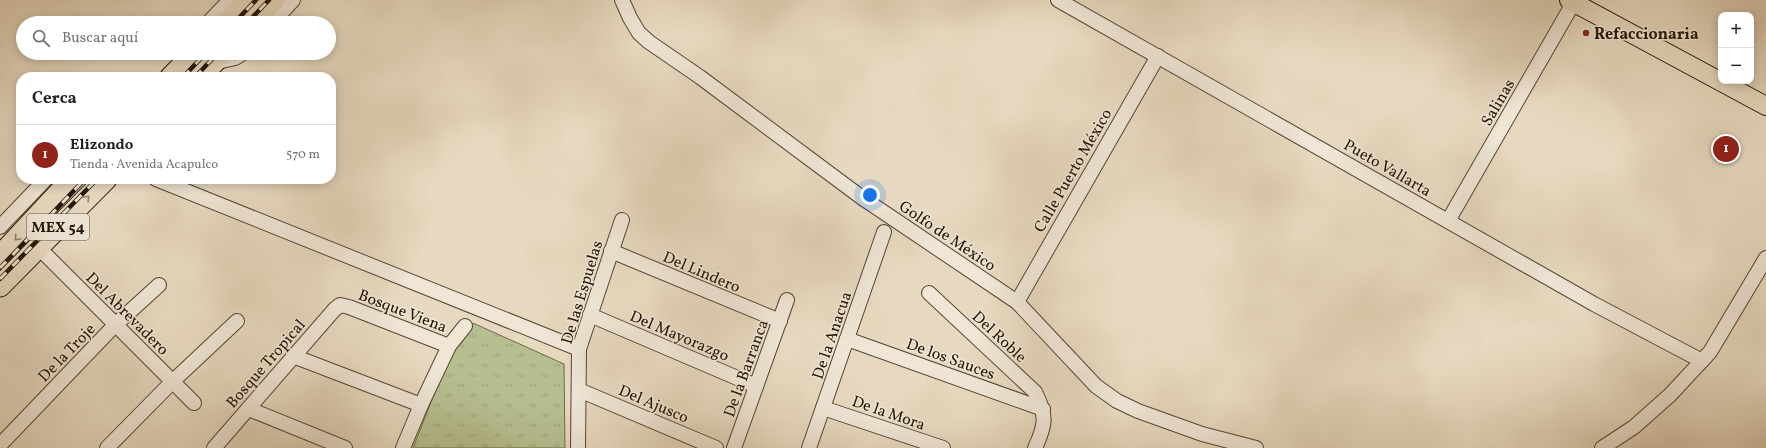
<!DOCTYPE html>
<html lang="es">
<head>
<meta charset="utf-8">
<style>
	body { margin:0; font-family:Vollkorn,serif; background:#f2f2f2; color:#202124 }
	.controls { position:absolute; right:12px; top:12px; display:grid; overflow:hidden; border-radius:8px; box-shadow:0 2px 10px #0003 }
	.controls button { width:36px; height:36px; display:grid; place-items:center; padding:0; border:0; border-bottom:1px solid #e0e0e0; background:#fff; color:#202124; font:20px sans-serif }
	.you { position:absolute; left:870px; top:195px; width:14px; height:14px; margin:-10px; border:3px solid #fff; border-radius:50%; background:#1a73e8; box-shadow:0 0 0 6px #1a73e833 }
	.badge { display:grid; place-items:center; width:26px; height:26px; border-radius:50%; background:#8f2418; color:#fff; font-size:13px; font-weight:700 }
	.pin { position:absolute; translate:-50% -50%; border:2px solid #fff; box-shadow:0 1px 4px #0006 }
	.list { margin:0; padding:0; list-style:none }
	h2 { display:flex; justify-content:space-between; align-items:center; height:52px; margin:0; padding:0 16px; font-size:17px }
	h2 small { font-size:13px; font-weight:400; color:#757577 }
	.list li { display:grid; grid-template-columns:26px 1fr auto; gap:12px; align-items:center; box-sizing:border-box; height:60px; padding:0 16px; border-top:1px solid #e0e0e0 }
	.list b { display:block; font-size:15px; white-space:nowrap }
	.list p { margin:0; font-size:13px; white-space:nowrap; color:#757577 }
	.list em { font-size:13px; font-style:normal; color:#757577 }
	.icon { flex:none; width:22px; height:22px; fill:none; stroke:currentColor; stroke-width:2; stroke-linecap:round; stroke-linejoin:round }
	.map { position:relative; flex:none; width:1766px; height:448px; overflow:hidden }
	.search { position:absolute; background:#fff; box-shadow:0 2px 10px #0003; left:16px; top:16px; width:320px; height:44px; display:flex; align-items:center; gap:10px; box-sizing:border-box; padding:0 14px; border-radius:22px; color:#757577; font-size:15px }
	.panel { position:absolute; background:#fff; box-shadow:0 2px 10px #0003; left:16px; top:72px; width:320px; height:112px; border-radius:16px }
	.map>svg:first-child { display:block }
	.park { fill:url(#park-tufts); stroke:#6e6a4a }
	.lines { fill:none; stroke-linecap:round; stroke-linejoin:round }
	.minor-casing { stroke:#554733; stroke-width:16 }
	.major-casing { stroke:#241604; stroke-width:20 }
	.highway-casing { stroke:#241604; stroke-width:23 }
	.minor { stroke:#efe6d6; stroke-width:14 }
	.major { stroke:#e7d9c0; stroke-width:18 }
	.highway { stroke:#e7d9c0; stroke-width:21 }
	.rail-casing { stroke:#241604; stroke-width:4.5 }
	.rail { stroke:#efe6d6; stroke-width:3; stroke-dasharray:9; stroke-linecap:butt }
	.oneway { stroke:#8f816b }
	.poi-dot { fill:#8f2418; stroke:#efe6d6; stroke-width:1.5 }
	.labels { text-anchor:middle; stroke-width:3; stroke-linejoin:round; paint-order:stroke }
	.shield { fill:#efe6d6; stroke:#615443; stroke-width:1 }
	.shield-label { font-size:15px; font-weight:bold; fill:#241604 }
	.poi-label { font-size:16px; font-weight:bold; fill:#241604; stroke:#efe6d6; text-anchor:start }
	.street-label { font-size:16px; fill:#241604; stroke:#efe6d6 }
</style>
</head>
<body>
<div class="map">
<svg width="1766" height="448" viewBox="0 0 1766 448">
	<defs>
		<pattern id="park-tufts" width="24" height="20" patternUnits="userSpaceOnUse"><rect width="24" height="20" fill="#b7bf91"/><path d="M3 7l-1-3M5 7V3M7 7l1-3M15 17l-1-3M17 17v-4M19 17l1-3" fill="none" stroke="#9da37b"/></pattern>
	</defs>
	<rect width="100%" height="100%" fill="#e7d9c0"/>
	<filter id="stains"><feTurbulence type="fractalNoise" baseFrequency=".005" numOctaves="4"/><feColorMatrix values="0 0 0 0 .2 0 0 0 0 .09 0 0 0 0 .02 0 0 0 .5 -.17"/></filter>
	<radialGradient id="worn" r=".72"><stop offset=".6" stop-color="#630" stop-opacity="0"/><stop offset="1" stop-color="#630" stop-opacity=".3"/></radialGradient>
	<polygon class="park" points="473,323 564,364 565,448 413,448 453,346"/>
	<g class="lines">
		<g class="minor-casing">
			<g id="minor">
				<polyline points="622,0 630,18 639,33 649,42 700,77 861,197 1017,302 1096,386 1117,401 1138,411 1202,434 1256,448"/>
				<polyline points="1058,0 1594,304 1702,361"/>
				<polyline points="208,23 230,0"/>
				<polyline points="272,23 293,0"/>
				<polyline points="213,63 235,58 243,53"/>
				<polyline points="156,179 579,349"/>
				<polyline points="1448,221 1575,0"/>
				<polyline points="0,227 46,179"/>
				<polyline points="38,247 194,403"/>
				<polyline points="611,251 780,321"/>
				<path d="M929 293 1035 392C1047 416 1046 424 1035 448"/>
				<polyline points="1017,302 1158,56"/>
				<polyline points="590,315 756,386"/>
				<polyline points="847,339 1043,409"/>
				<polyline points="293,356 421,405"/>
				<polyline points="579,390 716,448"/>
				<polyline points="823,408 943,448"/>
				<polyline points="249,409 345,448"/>
				<polyline points="0,445 115,325 159,285"/>
				<polyline points="107,448 172,382 237,321"/>
				<polyline points="214,448 334,310 340,305 349,307 449,346"/>
				<polyline points="403,448 421,405 449,346 465,326"/>
				<polyline points="578,448 579,349 622,220"/>
				<polyline points="734,448 787,300"/>
				<polyline points="809,448 884,232"/>
				<polyline points="1602,448 1634,427 1670,395 1710,352 1766,258"/>
			</g>
		</g>
		<g class="major-casing">
			<polyline id="major" points="1569,0 1766,106"/>
		</g>
		<g class="highway-casing">
			<g id="highway">
				<polyline points="226,23 249,0"/>
				<polyline points="252,23 274,0"/>
				<polyline points="171,77 195,53"/>
				<polyline points="200,77 223,53"/>
				<polyline points="0,256 72,179"/>
				<polyline points="0,286 106,179"/>
			</g>
		</g>
		<use href="#minor" class="minor"/>
		<use href="#major" class="major"/>
		<use href="#highway" class="highway"/>
		<g class="rail-casing">
			<g id="rail">
				<polyline points="234,23 256,0"/>
				<polyline points="247,23 269,0"/>
				<polyline points="183,77 206,53"/>
				<polyline points="195,77 218,53"/>
				<polyline points="0,268 85,179"/>
				<polyline points="0,279 97,179"/>
			</g>
		</g>
		<use href="#rail" class="rail"/>
	</g>
	<defs><path id="oneway-chevron" d="M-2-3.5L2.5 0L-2 3.5" fill="none" stroke-width="1.6" stroke-linecap="round" stroke-linejoin="round"/></defs>
	<g class="oneway">
		<use href="#oneway-chevron" transform="translate(87 198) rotate(-45)"/>
		<use href="#oneway-chevron" transform="translate(17 238) rotate(133)"/>
	</g>
	<circle class="poi-dot" cx="1586" cy="33" r="4"/>
	<g class="labels">
		<rect class="shield" x="27" y="214" width="62" height="26" rx="3"/>
		<g class="shield-label">
			<text x="58" y="232">MEX 54</text>
		</g>
		<g class="poi-label">
			<text x="1594" y="39">Refaccionaria</text>
		</g>
		<g class="street-label">
			<text transform="translate(1497 102) rotate(-60)" y="6">Salinas</text>
			<text transform="translate(1388 167) rotate(30)" y="6">Pueto Vallarta</text>
			<text transform="translate(1072 170) rotate(-60)" y="6">Calle Puerto México</text>
			<text transform="translate(948 235) rotate(34)" y="6">Golfo de México</text>
			<text transform="translate(702 271) rotate(23)" y="6">Del Lindero</text>
			<text transform="translate(581 292) rotate(-73)" y="6">De las Espuelas</text>
			<text transform="translate(403 310) rotate(21)" y="6">Bosque Viena</text>
			<text transform="translate(128 313) rotate(45)" y="6">Del Abrevadero</text>
			<text transform="translate(680 335) rotate(23)" y="6">Del Mayorazgo</text>
			<text transform="translate(831 335) rotate(-71)" y="6">De la Anacua</text>
			<text transform="translate(1000 336) rotate(43)" y="6">Del Roble</text>
			<text transform="translate(66 352) rotate(-46)" y="6">De la Troje</text>
			<text transform="translate(951 358) rotate(20)" y="6">De los Sauces</text>
			<text transform="translate(265 363) rotate(-49)" y="6">Bosque Tropical</text>
			<text transform="translate(745 368) rotate(-70)" y="6">De la Barranca</text>
			<text transform="translate(654 403) rotate(23)" y="6">Del Ajusco</text>
			<text transform="translate(889 412) rotate(19)" y="6">De la Mora</text>
		</g>
	</g>
	<rect width="100%" height="100%" filter="url(#stains)"/>
	<rect width="100%" height="100%" fill="url(#worn)"/>
</svg>
<div class="controls">
<button>+</button>
<button>−</button>
</div>
<div class="you"></div>
<div class="pin badge" style="left:1726px;top:149px">1</div>
<div class="search"><svg class="icon" aria-label="search" viewBox="0 0 24 24"><circle cx="10" cy="10" r="6"/><path d="M15 15l6 6"/></svg>Buscar aquí</div>
<section class="panel">
<h2>Cerca<small></small></h2>
<ul class="list">
<li><span class="badge">1</span><div><b>Elizondo</b><p>Tienda · Avenida Acapulco</p></div><em>570 m</em></li>
</ul>
</section>
</div>
</body>
</html>
